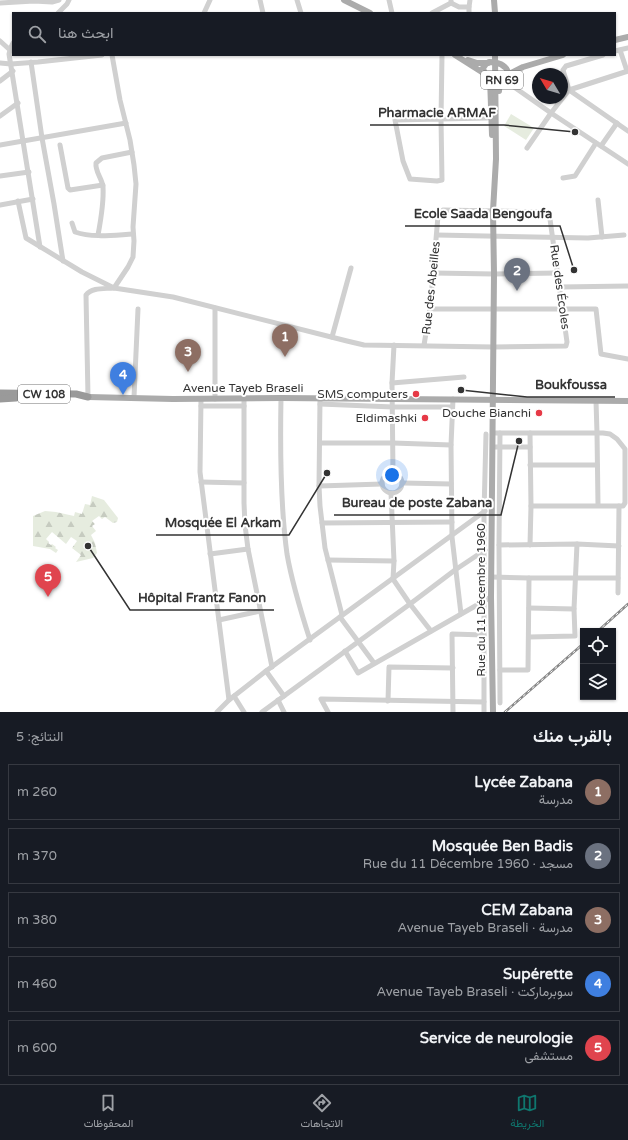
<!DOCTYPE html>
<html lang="ar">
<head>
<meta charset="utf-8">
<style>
	body { margin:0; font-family:"Varela Round",Vazirmatn,sans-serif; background:#20242c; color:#f1f3f6; direction:rtl }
	.controls { position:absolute; right:12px; bottom:12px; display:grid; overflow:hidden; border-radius:0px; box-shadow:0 1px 3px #0004 }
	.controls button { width:36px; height:36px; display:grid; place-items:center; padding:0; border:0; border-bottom:1px solid #363941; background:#171b24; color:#f1f3f6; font:20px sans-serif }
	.compass { position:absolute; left:532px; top:68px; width:36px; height:36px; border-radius:50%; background:#171b24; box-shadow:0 1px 3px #0004; rotate:308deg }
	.you { position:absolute; left:392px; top:475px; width:14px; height:14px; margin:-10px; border:3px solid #fff; border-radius:50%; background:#1a73e8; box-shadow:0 0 0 6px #1a73e833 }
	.badge { display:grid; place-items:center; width:26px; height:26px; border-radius:50%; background:#0f766e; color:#fff; font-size:13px; font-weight:700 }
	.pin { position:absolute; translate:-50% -33px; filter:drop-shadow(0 1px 2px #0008) }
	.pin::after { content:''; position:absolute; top:21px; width:14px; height:12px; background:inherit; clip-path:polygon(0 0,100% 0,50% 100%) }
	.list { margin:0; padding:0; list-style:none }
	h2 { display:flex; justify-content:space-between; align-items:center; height:52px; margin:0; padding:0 16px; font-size:17px }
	h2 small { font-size:13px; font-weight:400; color:#9ea1a6 }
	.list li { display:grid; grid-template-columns:26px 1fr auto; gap:12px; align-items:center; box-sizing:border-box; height:56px; margin:0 8px 8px; padding:0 8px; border:1px solid #363941; border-radius:0px }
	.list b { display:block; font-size:15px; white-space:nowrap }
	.list p { margin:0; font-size:13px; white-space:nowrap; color:#9ea1a6 }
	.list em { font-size:13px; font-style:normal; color:#9ea1a6 }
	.icon { flex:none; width:22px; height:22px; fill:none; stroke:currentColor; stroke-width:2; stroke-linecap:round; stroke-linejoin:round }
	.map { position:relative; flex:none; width:628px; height:712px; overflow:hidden; direction:ltr }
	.search { position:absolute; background:#171b24; box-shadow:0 1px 3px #0004; left:12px; right:12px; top:12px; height:44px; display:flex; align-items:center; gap:10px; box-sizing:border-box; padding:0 14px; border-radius:0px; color:#9ea1a6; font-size:15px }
	.sheet { height:372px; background:#171b24 }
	nav { display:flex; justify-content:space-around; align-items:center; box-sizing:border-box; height:56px; border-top:1px solid #363941; background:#171b24; font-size:11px; color:#9ea1a6 }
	nav a { display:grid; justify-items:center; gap:2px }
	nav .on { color:#0f766e }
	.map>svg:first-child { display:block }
	.grass { fill:#e6ecdf }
	.forest { fill:url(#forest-firs) }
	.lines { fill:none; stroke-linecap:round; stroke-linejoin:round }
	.minor { stroke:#d0d0d0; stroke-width:5 }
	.major { stroke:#ababab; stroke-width:6 }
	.highway { stroke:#9a9a9a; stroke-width:7 }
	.rail-casing { stroke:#888; stroke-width:2.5 }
	.rail { stroke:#fff; stroke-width:1; stroke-dasharray:3; stroke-linecap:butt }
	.poi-dot { fill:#e63946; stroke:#fff; stroke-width:1.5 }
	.labels { text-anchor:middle; stroke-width:4; stroke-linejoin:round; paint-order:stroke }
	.shield { fill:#fff; stroke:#707070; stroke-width:1 }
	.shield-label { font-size:11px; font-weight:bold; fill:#333 }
	.street-label { font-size:12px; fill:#333; stroke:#fff }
	.poi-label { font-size:12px; fill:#333; stroke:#fff; text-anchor:end }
	.leader { fill:none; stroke:#333; stroke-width:1.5 }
	.callout-dot { fill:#333; stroke:#fff; stroke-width:1.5 }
	.callout-label { font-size:13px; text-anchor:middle; font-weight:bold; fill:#333; stroke:#fff; stroke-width:4; stroke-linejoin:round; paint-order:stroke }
</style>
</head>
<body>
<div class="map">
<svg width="628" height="712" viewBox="0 0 628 712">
	<defs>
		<pattern id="forest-firs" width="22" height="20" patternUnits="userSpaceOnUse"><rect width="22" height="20" fill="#e6ecdf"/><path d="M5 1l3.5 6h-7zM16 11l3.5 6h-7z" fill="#c6cbc0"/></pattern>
	</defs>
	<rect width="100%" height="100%" fill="#fff"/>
	<polygon class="grass" points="511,114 534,128 526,140 504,126"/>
	<polygon class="forest" points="92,496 104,500 118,518 117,522 113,523 105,517 102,519 99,516 92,521 95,524 92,526 96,531 91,535 95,543 97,553 93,558 76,562 81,555 72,548 77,541 71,537 66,544 52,532 46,539 49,542 48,543 51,545 52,544 56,547 55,548 58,550 56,553 50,549 33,546 33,516 45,511 56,512 74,516 75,512 82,514 85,504 90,505"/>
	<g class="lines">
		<g class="minor">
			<polyline points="260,0 263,13"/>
			<polyline points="297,0 301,13"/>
			<polyline points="389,0 392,13"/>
			<polyline points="0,3 34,1 52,2 59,0"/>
			<polyline points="451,3 459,7 469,7 470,0"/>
			<polyline points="58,13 67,4 69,0"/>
			<polyline points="204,13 210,0"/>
			<polyline points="432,13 451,3 451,1"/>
			<polyline points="469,13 469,7"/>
			<polyline points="0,41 10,50"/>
			<polyline points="13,43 11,47 9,54 40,247"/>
			<polyline points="620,50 627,71"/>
			<polyline points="615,51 628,48"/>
			<polyline points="442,55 441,119 442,180 437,181 410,179 403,161 395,120 487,118"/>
			<polyline points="603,55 566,66 563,70 569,90 628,131"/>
			<polyline points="31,62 42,138 54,204 63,261"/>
			<polyline points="0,63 11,64 38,62 102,55"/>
			<polyline points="502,80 514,87 551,113 628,164"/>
			<polyline points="0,81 13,71"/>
			<polyline points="0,116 18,103"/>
			<polyline points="0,145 126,123"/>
			<polyline points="60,145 68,188 70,190 103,185"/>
			<polyline points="601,146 617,123"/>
			<polyline points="527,148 551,113 569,90 628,71"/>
			<polyline points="0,176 29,172"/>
			<polyline points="563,178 575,176 596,143"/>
			<polyline points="598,200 602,237"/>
			<polyline points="18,201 26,238 82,272 114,288 173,297 347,341 364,345 494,347 566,346 567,342 549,212 443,210 438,216 430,309 424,345"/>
			<polyline points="0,205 33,199"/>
			<path d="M72 223 75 232C93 238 114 235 133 234"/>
			<path d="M98 235C101 219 104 203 103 187 102 178 95 172 96 163L102 158 132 152"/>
			<polyline points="437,235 588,238 624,235"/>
			<polyline points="433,273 494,274 558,273"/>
			<polyline points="560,287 628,286"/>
			<polyline points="215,308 215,399"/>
			<polyline points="430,309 596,309 601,354 628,359"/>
			<polyline points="332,337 351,268"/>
			<polyline points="392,383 464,377"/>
			<path d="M88 397 86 295C92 287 105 289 114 288L128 267 133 257 134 241 133 227 136 184 134 165 130 140 120 100 112 55"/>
			<polyline points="134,397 138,309"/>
			<polyline points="244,398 244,503 245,525 248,549 272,667"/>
			<path d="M281 398C280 450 280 503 287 554 292 583 301 612 310 640"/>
			<polyline points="201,399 200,472 229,700"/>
			<polyline points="320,399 319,486 320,506 325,548 342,615"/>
			<polyline points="453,399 451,445 452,537 461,614"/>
			<polyline points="596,401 597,433 598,505"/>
			<polyline points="320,404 393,407 452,407"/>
			<polyline points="201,406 244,406"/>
			<polyline points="493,433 603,433 610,434 617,439 625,449 625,503 623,506 531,506"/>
			<polyline points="500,433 499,545 500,703"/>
			<polyline points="320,443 393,443 451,445"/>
			<polyline points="493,447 530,447"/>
			<polyline points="530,465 597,465"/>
			<circle cx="392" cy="483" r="10"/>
			<polyline points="393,473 392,383 394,345"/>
			<polyline points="201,482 244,483"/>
			<polyline points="403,483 451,484"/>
			<polyline points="319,486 382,484"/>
			<polyline points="391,493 394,561 393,579 410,604 431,631"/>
			<polyline points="322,523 452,522"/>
			<polyline points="499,545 577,544 619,546"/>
			<polyline points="530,545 531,506 530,433"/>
			<polyline points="210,554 248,549"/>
			<polyline points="328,560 394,561"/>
			<polyline points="492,577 529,578 618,578"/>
			<polyline points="618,593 619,506"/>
			<polyline points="529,608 574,609"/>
			<polyline points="340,617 374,663"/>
			<polyline points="219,620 260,611"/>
			<polyline points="529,637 575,636 574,609 577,544"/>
			<polyline points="345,651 358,673 491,597"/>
			<polyline points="500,670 528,670 529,578"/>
			<polyline points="266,671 284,696"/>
			<polyline points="234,696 244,712"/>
			<polyline points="278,700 284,712"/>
			<polyline points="388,701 389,667 453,668"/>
			<polyline points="217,712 229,700 266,671 485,511"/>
			<polyline points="262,712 410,604 455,570 485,550"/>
			<polyline points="328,712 321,699 484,702 484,513 486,434"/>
			<polyline points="453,712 452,634 484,635"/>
			<polyline points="484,712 484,702"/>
		</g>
		<g class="major">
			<polyline points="344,0 370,13"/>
			<polyline points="494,0 495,13"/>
			<polyline points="615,40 628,37"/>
			<polyline points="455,55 485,74"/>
			<polyline points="468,60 477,63 488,63"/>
			<path d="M489 62C497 62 505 64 508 72L506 77C498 84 485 79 483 68L486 64Z"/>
			<polyline points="507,75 523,67 563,55"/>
			<polyline points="490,78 492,135"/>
			<polyline points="499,91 500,80"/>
			<polyline points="88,397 173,399 281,398 628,401"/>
			<polyline points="493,712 491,597 494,274 493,211 496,159 495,55"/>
		</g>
		<g class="highway">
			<polyline points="0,393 76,394 88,397"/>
			<polyline points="0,399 16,398"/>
		</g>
		<g class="rail-casing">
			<g id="rail">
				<polyline points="598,631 628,604"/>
				<polyline points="505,712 583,644"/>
			</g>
		</g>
		<use href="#rail" class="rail"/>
	</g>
	<g class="poi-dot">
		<circle cx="416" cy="394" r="4"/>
		<circle cx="539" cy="413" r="4"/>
		<circle cx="425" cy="418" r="4"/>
	</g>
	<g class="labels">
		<g class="shield">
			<rect x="481" y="71" width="42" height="18" rx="3"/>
			<rect x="18" y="385" width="52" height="18" rx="3"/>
		</g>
		<g class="shield-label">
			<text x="502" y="84">RN 69</text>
			<text x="44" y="398">CW 108</text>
		</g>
		<g class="street-label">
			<text transform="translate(560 287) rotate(82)" y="4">Rue des Écoles</text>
			<text transform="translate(431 288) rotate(-84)" y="4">Rue des Abeilles</text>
			<text x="243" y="392">Avenue Tayeb Braseli</text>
			<text transform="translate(481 600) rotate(-90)" y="4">Rue du 11 Décembre 1960</text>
		</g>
		<g class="poi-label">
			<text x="408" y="398">SMS computers</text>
			<text x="531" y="417">Douche Bianchi</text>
			<text x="417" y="422">Eldimashki</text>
		</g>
	</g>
	<path class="leader" d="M575 132L504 125H370M574 270L560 226H405M461 390L527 397H615M519 441L501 515H334M327 473L289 535H156M88 546L130 610H274"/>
	<g class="callout-dot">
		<circle cx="575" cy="132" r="4"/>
		<circle cx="574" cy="270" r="4"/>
		<circle cx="461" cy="390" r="4"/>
		<circle cx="519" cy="441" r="4"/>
		<circle cx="327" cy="473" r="4"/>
		<circle cx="88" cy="546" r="4"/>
	</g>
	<g class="callout-label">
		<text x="437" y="117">Pharmacie ARMAF</text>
		<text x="483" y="218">Ecole Saada Bengoufa</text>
		<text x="571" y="389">Boukfoussa</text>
		<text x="417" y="507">Bureau de poste Zabana</text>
		<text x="223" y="527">Mosquée El Arkam</text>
		<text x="202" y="602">Hôpital Frantz Fanon</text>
	</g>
</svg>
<div class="controls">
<button><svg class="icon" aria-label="locate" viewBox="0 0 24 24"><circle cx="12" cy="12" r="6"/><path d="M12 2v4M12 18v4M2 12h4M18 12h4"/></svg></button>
<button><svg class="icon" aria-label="layers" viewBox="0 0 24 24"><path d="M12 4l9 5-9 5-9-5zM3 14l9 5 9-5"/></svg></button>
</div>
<svg class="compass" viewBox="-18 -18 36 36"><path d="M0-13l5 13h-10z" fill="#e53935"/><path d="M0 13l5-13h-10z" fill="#9ea1a6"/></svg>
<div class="you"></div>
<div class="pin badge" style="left:285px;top:357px;background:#8d6e63">1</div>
<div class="pin badge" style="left:517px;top:291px;background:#6b7280">2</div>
<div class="pin badge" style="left:188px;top:372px;background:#8d6e63">3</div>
<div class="pin badge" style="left:123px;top:395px;background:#3f7fe0">4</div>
<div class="pin badge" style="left:48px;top:597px;background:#e0444e">5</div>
<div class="search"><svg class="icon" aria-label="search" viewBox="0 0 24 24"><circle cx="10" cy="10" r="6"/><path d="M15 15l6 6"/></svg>ابحث هنا</div>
</div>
<section class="sheet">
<h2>بالقرب منك<small>النتائج: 5</small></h2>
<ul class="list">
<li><span class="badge" style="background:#8d6e63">1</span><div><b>Lycée Zabana</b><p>مدرسة</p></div><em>260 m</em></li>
<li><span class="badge" style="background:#6b7280">2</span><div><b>Mosquée Ben Badis</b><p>مسجد · Rue du 11 Décembre 1960</p></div><em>370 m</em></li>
<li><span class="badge" style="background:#8d6e63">3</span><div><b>CEM Zabana</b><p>مدرسة · Avenue Tayeb Braseli</p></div><em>380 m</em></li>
<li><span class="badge" style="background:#3f7fe0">4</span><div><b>Supérette</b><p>سوبرماركت · Avenue Tayeb Braseli</p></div><em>460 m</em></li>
<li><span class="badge" style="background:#e0444e">5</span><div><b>Service de neurologie</b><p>مستشفى</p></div><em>600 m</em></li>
</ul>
</section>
<nav>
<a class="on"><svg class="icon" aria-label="map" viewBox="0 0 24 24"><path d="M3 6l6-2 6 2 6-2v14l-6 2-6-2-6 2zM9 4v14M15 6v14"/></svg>الخريطة</a>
<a><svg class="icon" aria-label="directions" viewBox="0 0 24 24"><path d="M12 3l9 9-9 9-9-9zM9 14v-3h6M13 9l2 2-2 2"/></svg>الاتجاهات</a>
<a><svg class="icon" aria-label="saved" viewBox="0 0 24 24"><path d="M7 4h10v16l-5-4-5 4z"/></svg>المحفوظات</a>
</nav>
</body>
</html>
